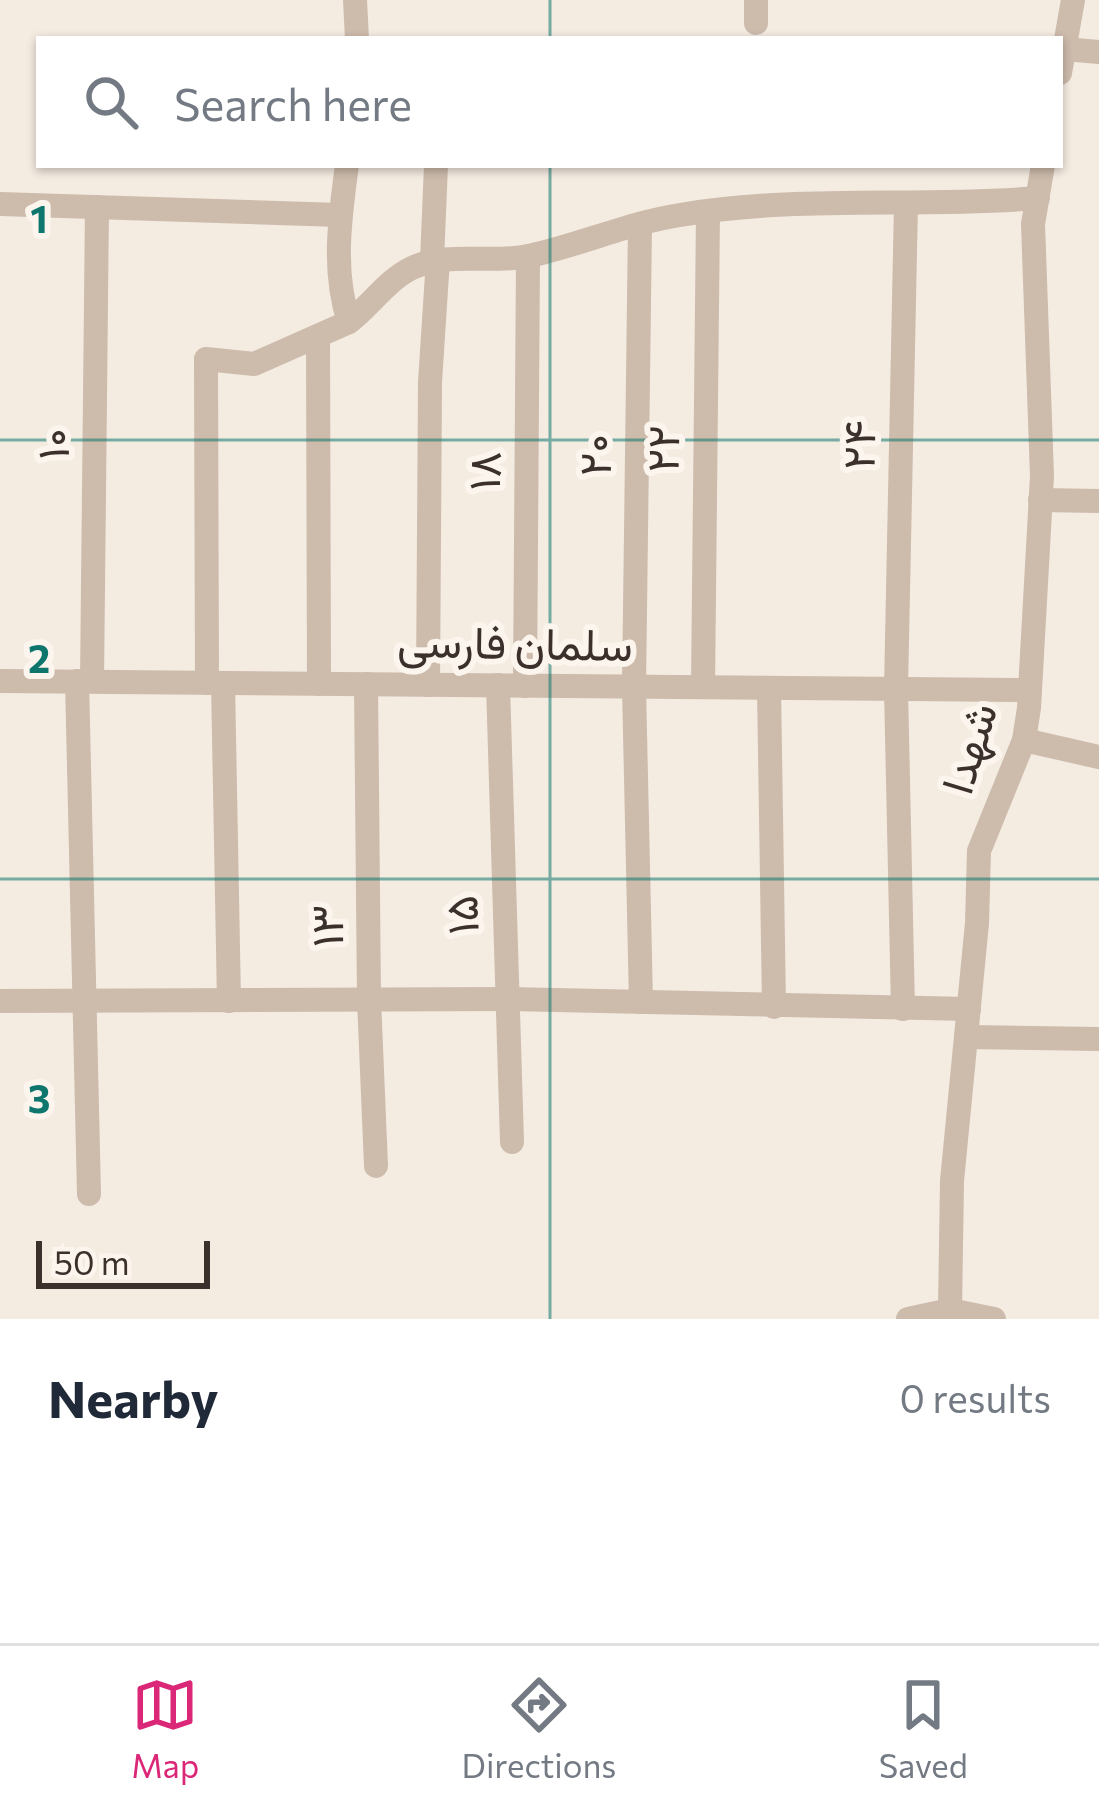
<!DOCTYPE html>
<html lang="en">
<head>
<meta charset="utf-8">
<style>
	body { margin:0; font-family:Commissioner,Vazirmatn,sans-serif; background:#f2f2f3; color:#1f2937 }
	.scale { position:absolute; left:36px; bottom:30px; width:174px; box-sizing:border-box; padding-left:12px; border:6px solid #3b302b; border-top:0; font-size:33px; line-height:42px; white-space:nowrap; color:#3b302b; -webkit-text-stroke:9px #fbf5ee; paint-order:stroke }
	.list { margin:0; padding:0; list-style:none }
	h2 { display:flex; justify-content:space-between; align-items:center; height:156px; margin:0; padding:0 48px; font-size:51px }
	h2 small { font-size:39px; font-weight:400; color:#747a83 }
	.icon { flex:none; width:66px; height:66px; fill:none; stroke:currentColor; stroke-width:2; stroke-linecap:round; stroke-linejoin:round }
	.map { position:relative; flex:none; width:1099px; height:1319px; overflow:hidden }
	.search { position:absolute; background:#fff; box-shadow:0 3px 9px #0004; left:36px; right:36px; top:36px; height:132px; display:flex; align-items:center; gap:30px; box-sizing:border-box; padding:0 42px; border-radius:0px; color:#747a83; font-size:45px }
	.sheet { height:324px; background:#fff }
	nav { display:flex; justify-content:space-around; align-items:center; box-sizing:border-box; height:168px; border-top:3px solid #e0e1e3; background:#fff; font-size:33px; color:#747a83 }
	nav a { display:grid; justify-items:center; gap:6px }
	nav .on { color:#db2777 }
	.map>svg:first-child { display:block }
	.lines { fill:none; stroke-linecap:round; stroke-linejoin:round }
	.minor { stroke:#cdbbac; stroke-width:24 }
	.grid { fill:none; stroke:#0f766e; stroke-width:3; stroke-opacity:0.55 }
	.labels { text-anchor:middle; stroke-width:12; stroke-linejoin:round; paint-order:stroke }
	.street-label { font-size:45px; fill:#3b302b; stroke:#fbf5ee }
	.grid-label { font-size:39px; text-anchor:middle; font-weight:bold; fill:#0f766e; stroke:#fbf5ee; stroke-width:12; stroke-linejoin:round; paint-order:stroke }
</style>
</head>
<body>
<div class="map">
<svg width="1099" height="1319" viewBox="0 0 1099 1319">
	<rect width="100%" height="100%" fill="#f4ebe1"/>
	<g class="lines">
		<g class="minor">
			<polyline points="355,0 357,39"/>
			<polyline points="756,23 756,0"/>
			<polyline points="1064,49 1099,52"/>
			<polyline points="1060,73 1073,0"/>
			<polyline points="0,204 340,215"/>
			<polyline points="640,224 634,687 641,1002"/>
			<polyline points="432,261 436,165"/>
			<path d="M349 322C371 305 387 280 412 268 448 251 491 264 529 256 580 245 628 223 680 215 798 195 919 208 1038 198"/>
			<polyline points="318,336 319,684"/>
			<polyline points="1040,500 1099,501"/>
			<polyline points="0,681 1030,690"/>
			<polyline points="77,681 89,1194"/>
			<polyline points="92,681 97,207"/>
			<path d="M207 683 206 359 254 364 349 322C332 271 340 217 347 165"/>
			<polyline points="223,683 229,1001"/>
			<polyline points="366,684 369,999 376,1166"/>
			<polyline points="428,685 430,382 438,259"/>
			<polyline points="498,685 512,1142"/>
			<polyline points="525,686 528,256"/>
			<polyline points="703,687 708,212"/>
			<polyline points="769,688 774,1007"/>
			<polyline points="1024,740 1099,757"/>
			<polyline points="0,1001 507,999 969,1009"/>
			<polyline points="903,1009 896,689 906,203"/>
			<polyline points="966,1037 1099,1039"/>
			<polyline points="908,1319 950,1310"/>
			<polyline points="994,1319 950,1310 952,1181 977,923 979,851 1024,740 1029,708 1042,476 1033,224 1043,165"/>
		</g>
	</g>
	<path class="grid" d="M550 0V39M550 165V1319M0 440H1099M0 879H1099"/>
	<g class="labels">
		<g class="street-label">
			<text transform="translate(53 444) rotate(-89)" y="16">۱۰</text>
			<text transform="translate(859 445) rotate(-89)" y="16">۲۴</text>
			<text transform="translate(663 449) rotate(-89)" y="16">۲۲</text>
			<text transform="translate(595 455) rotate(-89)" y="16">۲۰</text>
			<text transform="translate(484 471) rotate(-90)" y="16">۱۸</text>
			<text transform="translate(515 643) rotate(1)" y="16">سلمان فارسی</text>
			<text transform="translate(969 748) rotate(-73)" y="16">شهدا</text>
			<text transform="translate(462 915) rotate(-92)" y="16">۱۵</text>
			<text transform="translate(327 926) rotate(-91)" y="16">۱۳</text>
		</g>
	</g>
	<g class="grid-label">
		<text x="39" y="233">1</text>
		<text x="39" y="673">2</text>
		<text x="39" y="1113">3</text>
	</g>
</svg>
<div class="scale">50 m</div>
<div class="search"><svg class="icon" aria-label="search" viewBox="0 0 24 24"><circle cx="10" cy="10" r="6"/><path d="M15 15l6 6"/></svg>Search here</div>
</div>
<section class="sheet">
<h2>Nearby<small>0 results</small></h2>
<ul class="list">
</ul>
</section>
<nav>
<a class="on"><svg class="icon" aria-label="map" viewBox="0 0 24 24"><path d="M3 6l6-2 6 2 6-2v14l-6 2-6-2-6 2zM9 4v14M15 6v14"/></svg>Map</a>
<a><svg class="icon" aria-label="directions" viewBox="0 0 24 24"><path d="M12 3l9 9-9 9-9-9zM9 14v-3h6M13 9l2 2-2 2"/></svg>Directions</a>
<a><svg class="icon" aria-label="saved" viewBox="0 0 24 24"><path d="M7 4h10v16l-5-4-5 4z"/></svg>Saved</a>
</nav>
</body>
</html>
